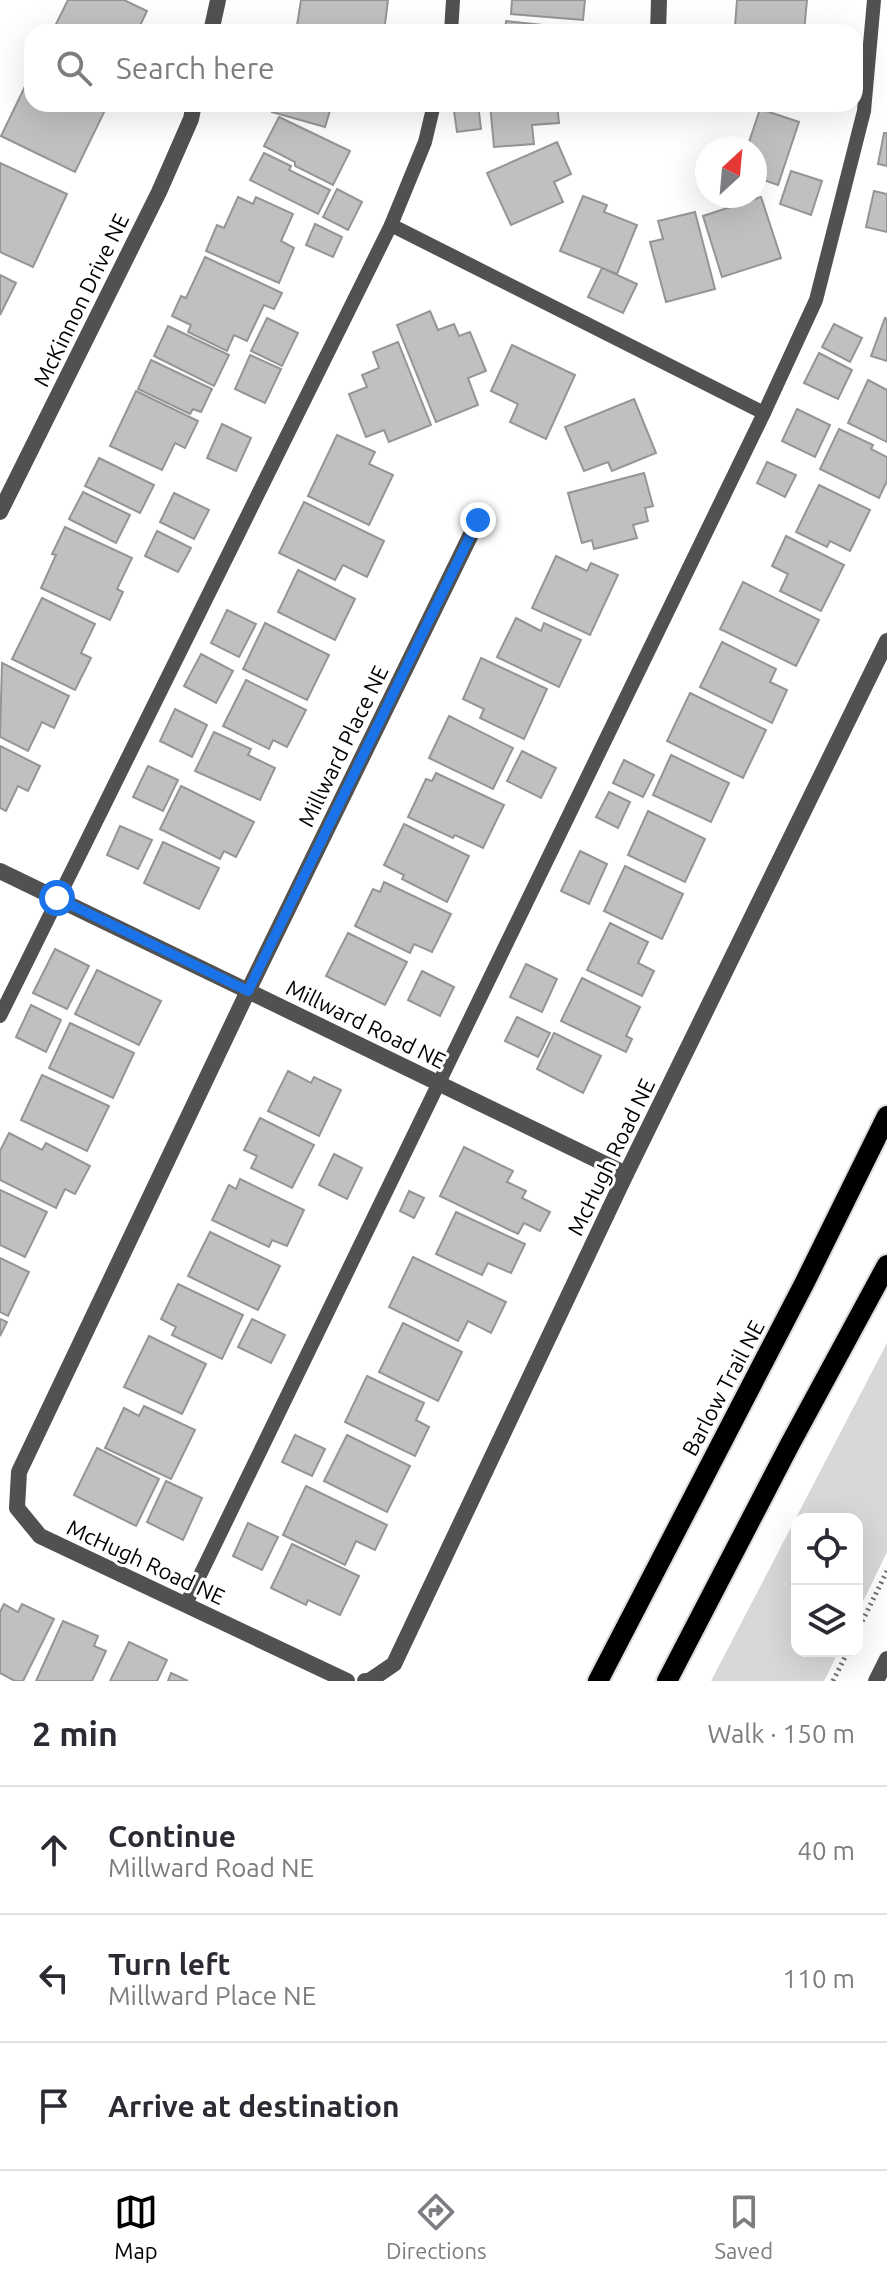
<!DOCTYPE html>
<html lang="en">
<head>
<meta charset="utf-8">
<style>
	body { margin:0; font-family:Ubuntu,sans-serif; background:#f7f7f7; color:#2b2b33 }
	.controls { position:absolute; right:24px; bottom:24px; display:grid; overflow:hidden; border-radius:16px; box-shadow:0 8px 32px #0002 }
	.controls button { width:72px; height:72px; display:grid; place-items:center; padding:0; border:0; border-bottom:2px solid #e1e1e2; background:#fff; color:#2b2b33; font:40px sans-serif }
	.compass { position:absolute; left:695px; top:136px; width:72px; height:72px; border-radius:50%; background:#fff; box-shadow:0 8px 32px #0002; rotate:26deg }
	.stop { position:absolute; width:24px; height:24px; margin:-18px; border:6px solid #1a73e8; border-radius:50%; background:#fff }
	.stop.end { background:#1a73e8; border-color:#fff; box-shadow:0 2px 8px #0008 }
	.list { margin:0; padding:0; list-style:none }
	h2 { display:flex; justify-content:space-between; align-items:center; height:104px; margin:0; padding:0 32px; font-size:34px }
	h2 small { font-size:26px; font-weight:400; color:#7c7c81 }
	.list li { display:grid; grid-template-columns:52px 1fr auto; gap:24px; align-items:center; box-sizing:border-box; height:128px; padding:0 32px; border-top:2px solid #e1e1e2 }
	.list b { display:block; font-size:30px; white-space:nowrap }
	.list p { margin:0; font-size:26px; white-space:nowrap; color:#7c7c81 }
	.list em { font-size:26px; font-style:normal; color:#7c7c81 }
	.icon { flex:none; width:44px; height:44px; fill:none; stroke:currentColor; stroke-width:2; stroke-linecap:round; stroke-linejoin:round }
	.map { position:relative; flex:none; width:887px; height:1681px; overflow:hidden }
	.search { position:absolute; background:#fff; box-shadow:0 8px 32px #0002; left:24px; right:24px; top:24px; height:88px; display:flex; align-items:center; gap:20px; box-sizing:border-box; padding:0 28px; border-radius:24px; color:#7c7c81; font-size:30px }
	.sheet { height:488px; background:#fff }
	nav { display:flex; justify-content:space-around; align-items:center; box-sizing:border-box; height:112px; border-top:2px solid #e1e1e2; background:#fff; font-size:22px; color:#7c7c81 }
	nav a { display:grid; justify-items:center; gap:4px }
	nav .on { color:#000 }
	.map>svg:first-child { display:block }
	.green { fill:#d8d8d8 }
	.building { fill:#c0c0c0; stroke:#959595; stroke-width:2 }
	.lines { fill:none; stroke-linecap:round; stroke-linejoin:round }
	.primary-casing { stroke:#dbdbdb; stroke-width:24 }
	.path { stroke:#737373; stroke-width:5; stroke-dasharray:2 4; stroke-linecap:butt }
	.service { stroke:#515151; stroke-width:14 }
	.minor { stroke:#515151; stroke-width:16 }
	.primary { stroke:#000; stroke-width:20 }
	.route { stroke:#1a73e8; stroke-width:10 }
	.labels { text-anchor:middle; stroke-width:6; stroke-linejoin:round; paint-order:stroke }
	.street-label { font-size:22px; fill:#000; stroke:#fff }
</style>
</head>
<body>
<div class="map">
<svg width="887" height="1681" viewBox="0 0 887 1681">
	<rect width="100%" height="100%" fill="#fff"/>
	<polygon class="green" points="887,1343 887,1552 857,1614 857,1519 797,1519 797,1651 839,1651 824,1681 711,1681"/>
	<g class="building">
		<polygon points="68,0 124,0 147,11 137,32 52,32"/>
		<polygon points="301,0 388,0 384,32 296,32"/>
		<polygon points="512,0 585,0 583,20 511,14"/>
		<polygon points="737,0 807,0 804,32 735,26"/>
		<polygon points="506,21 551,26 550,32 505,32"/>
		<polygon points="32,72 32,104 108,104 75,172 1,136"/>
		<polygon points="274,104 332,104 325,127 272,112"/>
		<polygon points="453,104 478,104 481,129 457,132"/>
		<polygon points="490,104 557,104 559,123 532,125 534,144 494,147"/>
		<polygon points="760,109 799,122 778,185 755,177 755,148 747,148"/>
		<polygon points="279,117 350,151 333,185 295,166 295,162 264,146"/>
		<polygon points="884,133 887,133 887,166 878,164"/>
		<polygon points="557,142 571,174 554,182 563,202 511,225 487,173"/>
		<polygon points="264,153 291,166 289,170 330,190 318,214 250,180"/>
		<polygon points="0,163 67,194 33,267 0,252"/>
		<polygon points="791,171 822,181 811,215 780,204"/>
		<polygon points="337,189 362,202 348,230 323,217"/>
		<polygon points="874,191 887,194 887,232 866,227"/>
		<polygon points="583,196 607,205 604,212 637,225 617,274 560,251"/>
		<polygon points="238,197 253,204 256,197 293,214 281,241 294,248 279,283 206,251 217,225 224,228"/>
		<polygon points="761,197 781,258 722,277 703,216"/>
		<polygon points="695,212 715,289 666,302 650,242 663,239 658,221"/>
		<polygon points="315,224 342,237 333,257 306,245"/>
		<polygon points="205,257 282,293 274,309 264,305 247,341 234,335 227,351 188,332 191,325 172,316 181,296 186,298"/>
		<polygon points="602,268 637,284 623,313 588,297"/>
		<polygon points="0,275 16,283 0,315"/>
		<polygon points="430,311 438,330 454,324 459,336 470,332 486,371 468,378 478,405 436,422 397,325"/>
		<polygon points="267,318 298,333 282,366 251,351"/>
		<polygon points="885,318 887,319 887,361 871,356"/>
		<polygon points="834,324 862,338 850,362 822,347"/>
		<polygon points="168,326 229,355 214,386 154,356"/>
		<polygon points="398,342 431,425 389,442 384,430 366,437 349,394 367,387 362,375 379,368 373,352"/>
		<polygon points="512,345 575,375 546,439 510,422 518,404 491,391"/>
		<polygon points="819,353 852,370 838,399 804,383"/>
		<polygon points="250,355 281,369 265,403 235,389"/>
		<polygon points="151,360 212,389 201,412 193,409 190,414 138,389"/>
		<polygon points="868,380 887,390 887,442 848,423"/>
		<polygon points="136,391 198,421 185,448 175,443 162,470 110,446"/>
		<polygon points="634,399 656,453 612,471 608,462 584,471 565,427"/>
		<polygon points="797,409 830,425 815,457 782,441"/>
		<polygon points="222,424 251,438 236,471 207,458"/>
		<polygon points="839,429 873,445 871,449 887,457 887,481 879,498 820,469"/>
		<polygon points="337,435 375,452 369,464 393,475 369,525 308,496"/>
		<polygon points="99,458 154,485 140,513 85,486"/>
		<polygon points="767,462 796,475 785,497 757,483"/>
		<polygon points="644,473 653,506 645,508 648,521 633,525 637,538 594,549 592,540 582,543 568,493"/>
		<polygon points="819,485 870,510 850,551 830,541 827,547 796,532"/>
		<polygon points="83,492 130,515 116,543 69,519"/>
		<polygon points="174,493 209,510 194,539 160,522"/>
		<polygon points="304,502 384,541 367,577 343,565 335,580 279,553"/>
		<polygon points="65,527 132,558 117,589 123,592 110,620 41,588 56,555 52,554"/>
		<polygon points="157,531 191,548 178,572 145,556"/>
		<polygon points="786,536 844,565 821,611 780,591 788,574 772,566"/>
		<polygon points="556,556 587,571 591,563 618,575 590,635 532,608"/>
		<polygon points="298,570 355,599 335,640 278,612"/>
		<polygon points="743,582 819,620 796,666 720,629"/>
		<polygon points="42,598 95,624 81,653 91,658 75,690 12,659"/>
		<polygon points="227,610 256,624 239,657 211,643"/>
		<polygon points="516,618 541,631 544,623 581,640 559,687 497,657"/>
		<polygon points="265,623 329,655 307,700 243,669"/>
		<polygon points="722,642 776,669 770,682 787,690 772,723 700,687"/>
		<polygon points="201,654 233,671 216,703 184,686"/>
		<polygon points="481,658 547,689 524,739 480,718 484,709 463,699"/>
		<polygon points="2,663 69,696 54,728 42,722 28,751 0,737"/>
		<polygon points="246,680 306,710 287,747 273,740 269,749 223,726"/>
		<polygon points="690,693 766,730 743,778 667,741"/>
		<polygon points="175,709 207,725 192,757 160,741"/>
		<polygon points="449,716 513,748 493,789 429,758"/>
		<polygon points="214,732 251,749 248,755 275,768 260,800 195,771"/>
		<polygon points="0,746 40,766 28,791 18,786 6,811 0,808"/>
		<polygon points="522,751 556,768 541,798 507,781"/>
		<polygon points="671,755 729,783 711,822 653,795"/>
		<polygon points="624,760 654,775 643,797 613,783"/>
		<polygon points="148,766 178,780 163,811 133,797"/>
		<polygon points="436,773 504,805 483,848 455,835 453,838 408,817 426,779 432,781"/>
		<polygon points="181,786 254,822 236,857 224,851 220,859 160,829"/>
		<polygon points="609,792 630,802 618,828 596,817"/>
		<polygon points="648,811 705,839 685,882 628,855"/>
		<polygon points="404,824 469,856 447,902 402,879 404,875 384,865"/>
		<polygon points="120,826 152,840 138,869 107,855"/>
		<polygon points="163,842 219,868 199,909 144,883"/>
		<polygon points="580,851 607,864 589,904 561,891"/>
		<polygon points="625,866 683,894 662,939 604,911"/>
		<polygon points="384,882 451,914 432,952 414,944 410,953 355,926 373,889 380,892"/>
		<polygon points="610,923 648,942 638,963 654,971 642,996 587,970"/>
		<polygon points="348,933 407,962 385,1005 326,976"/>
		<polygon points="55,949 89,966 67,1009 33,993"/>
		<polygon points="526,964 557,979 542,1012 510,997"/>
		<polygon points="97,970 161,1001 139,1045 75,1014"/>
		<polygon points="422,971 454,987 440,1016 408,1000"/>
		<polygon points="582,978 640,1007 626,1036 632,1039 626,1052 561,1021"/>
		<polygon points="31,1005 61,1020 46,1052 16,1037"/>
		<polygon points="517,1017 550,1033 538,1057 505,1041"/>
		<polygon points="70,1023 134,1053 113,1098 49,1068"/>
		<polygon points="554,1033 601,1056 583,1093 537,1069"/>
		<polygon points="288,1071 311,1083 314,1077 341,1090 319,1136 268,1111"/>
		<polygon points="42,1075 109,1106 87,1151 21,1120"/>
		<polygon points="260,1118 314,1145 292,1188 251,1168 257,1156 244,1150"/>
		<polygon points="9,1133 42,1150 46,1143 90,1166 75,1194 65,1189 56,1208 0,1180 0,1151"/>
		<polygon points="464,1147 513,1171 507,1182 526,1191 522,1198 550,1212 540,1231 524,1223 518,1234 440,1196"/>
		<polygon points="334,1154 362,1168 347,1199 319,1185"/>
		<polygon points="240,1179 304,1210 287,1246 272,1240 269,1247 212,1220 229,1185 236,1189"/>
		<polygon points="0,1190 47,1212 25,1257 0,1245"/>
		<polygon points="409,1191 424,1198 414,1218 400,1211"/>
		<polygon points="456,1212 525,1244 511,1273 488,1263 482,1275 436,1254"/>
		<polygon points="210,1232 280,1266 258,1310 188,1276"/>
		<polygon points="413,1257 506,1302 491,1333 468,1321 458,1341 389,1307"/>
		<polygon points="0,1258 29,1272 8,1316 0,1312"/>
		<polygon points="178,1284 243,1315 222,1359 172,1335 176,1327 161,1319"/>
		<polygon points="0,1319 7,1322 0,1336"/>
		<polygon points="252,1319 285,1335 271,1363 238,1347"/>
		<polygon points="403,1323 462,1352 438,1401 379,1372"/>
		<polygon points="149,1336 206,1364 182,1414 124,1387"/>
		<polygon points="367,1376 424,1403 416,1420 429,1427 415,1456 345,1422"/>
		<polygon points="144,1406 195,1430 171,1479 105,1448 124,1408 139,1416"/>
		<polygon points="295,1435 325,1449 312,1476 282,1462"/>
		<polygon points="347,1435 410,1466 387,1512 324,1481"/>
		<polygon points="97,1448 159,1479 136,1526 74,1495"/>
		<polygon points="166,1481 202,1498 183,1540 147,1522"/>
		<polygon points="306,1486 387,1525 375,1550 356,1541 345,1565 283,1535"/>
		<polygon points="248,1523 278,1537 262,1570 233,1556"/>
		<polygon points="292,1544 359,1576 340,1615 308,1600 306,1605 271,1588"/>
		<polygon points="4,1604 18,1612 22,1604 54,1619 23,1681 15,1681 0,1673 0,1612"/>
		<polygon points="63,1621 98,1636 94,1646 106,1651 92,1681 36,1681"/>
		<polygon points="129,1642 167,1660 157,1681 110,1681"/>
		<polygon points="171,1673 188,1681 168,1681"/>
	</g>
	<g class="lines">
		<g class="primary-casing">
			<g id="primary">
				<polyline points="598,1681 805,1282 887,1116"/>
				<polyline points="667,1681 789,1446 887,1265"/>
			</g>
		</g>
		<g class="path">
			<polyline points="857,1632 887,1571"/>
			<polyline points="833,1681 848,1651"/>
		</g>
		<g class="service">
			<polyline points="451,32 453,0"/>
			<polyline points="391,225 764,413"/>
			<polyline points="0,1016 391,225 425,142 434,104"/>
			<polyline points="186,1604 764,413 816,300 864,111 874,0"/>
		</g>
		<g class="minor">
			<polyline points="211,32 218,0"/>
			<polyline points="658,32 659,0"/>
			<polyline points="0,512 159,192 191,119 194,104"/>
			<polyline points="0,871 626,1174"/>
			<polyline points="347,1681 40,1536 17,1508 19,1472 248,991 478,520"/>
			<polyline points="365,1681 369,1681 394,1664 626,1174 887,641"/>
			<polyline points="876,1681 887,1659"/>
		</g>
		<use href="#primary" class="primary"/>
	</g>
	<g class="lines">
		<polyline class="route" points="57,898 248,991 478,520"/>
	</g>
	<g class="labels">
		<g class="street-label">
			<text transform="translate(81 300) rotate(-64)" y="8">McKinnon Drive NE</text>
			<text transform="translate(343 746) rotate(-64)" y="8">Millward Place NE</text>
			<text transform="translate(366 1024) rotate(26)" y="8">Millward Road NE</text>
			<text transform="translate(611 1157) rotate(-64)" y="8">McHugh Road NE</text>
			<text transform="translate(723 1388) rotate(-62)" y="8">Barlow Trail NE</text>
			<text transform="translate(146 1562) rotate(25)" y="8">McHugh Road NE</text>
		</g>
	</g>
</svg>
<div class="controls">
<button><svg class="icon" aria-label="locate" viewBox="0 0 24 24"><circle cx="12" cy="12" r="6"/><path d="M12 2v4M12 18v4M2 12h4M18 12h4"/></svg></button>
<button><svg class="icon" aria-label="layers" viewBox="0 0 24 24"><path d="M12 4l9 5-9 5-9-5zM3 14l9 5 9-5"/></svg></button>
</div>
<svg class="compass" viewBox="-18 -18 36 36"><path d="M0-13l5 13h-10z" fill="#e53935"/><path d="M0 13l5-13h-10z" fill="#7c7c81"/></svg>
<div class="stop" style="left:57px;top:898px"></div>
<div class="stop end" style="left:478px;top:520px"></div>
<div class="search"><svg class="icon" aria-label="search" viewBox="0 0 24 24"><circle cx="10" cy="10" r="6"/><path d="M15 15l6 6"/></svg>Search here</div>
</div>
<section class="sheet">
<h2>2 min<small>Walk · 150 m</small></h2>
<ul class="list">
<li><svg class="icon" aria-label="ahead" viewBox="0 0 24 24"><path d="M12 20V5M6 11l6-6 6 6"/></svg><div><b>Continue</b><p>Millward Road NE</p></div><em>40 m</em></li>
<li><svg class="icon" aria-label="left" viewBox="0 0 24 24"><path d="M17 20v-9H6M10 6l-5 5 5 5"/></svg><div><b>Turn left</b><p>Millward Place NE</p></div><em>110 m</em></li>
<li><svg class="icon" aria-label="arrive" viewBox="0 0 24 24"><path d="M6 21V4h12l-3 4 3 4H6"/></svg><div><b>Arrive at destination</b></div></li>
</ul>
</section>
<nav>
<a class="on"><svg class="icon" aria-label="map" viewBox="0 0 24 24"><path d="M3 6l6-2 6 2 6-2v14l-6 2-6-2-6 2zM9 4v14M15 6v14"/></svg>Map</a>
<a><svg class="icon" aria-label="directions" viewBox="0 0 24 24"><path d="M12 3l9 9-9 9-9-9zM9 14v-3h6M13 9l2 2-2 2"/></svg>Directions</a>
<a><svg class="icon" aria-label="saved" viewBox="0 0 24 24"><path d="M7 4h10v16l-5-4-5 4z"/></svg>Saved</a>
</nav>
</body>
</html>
